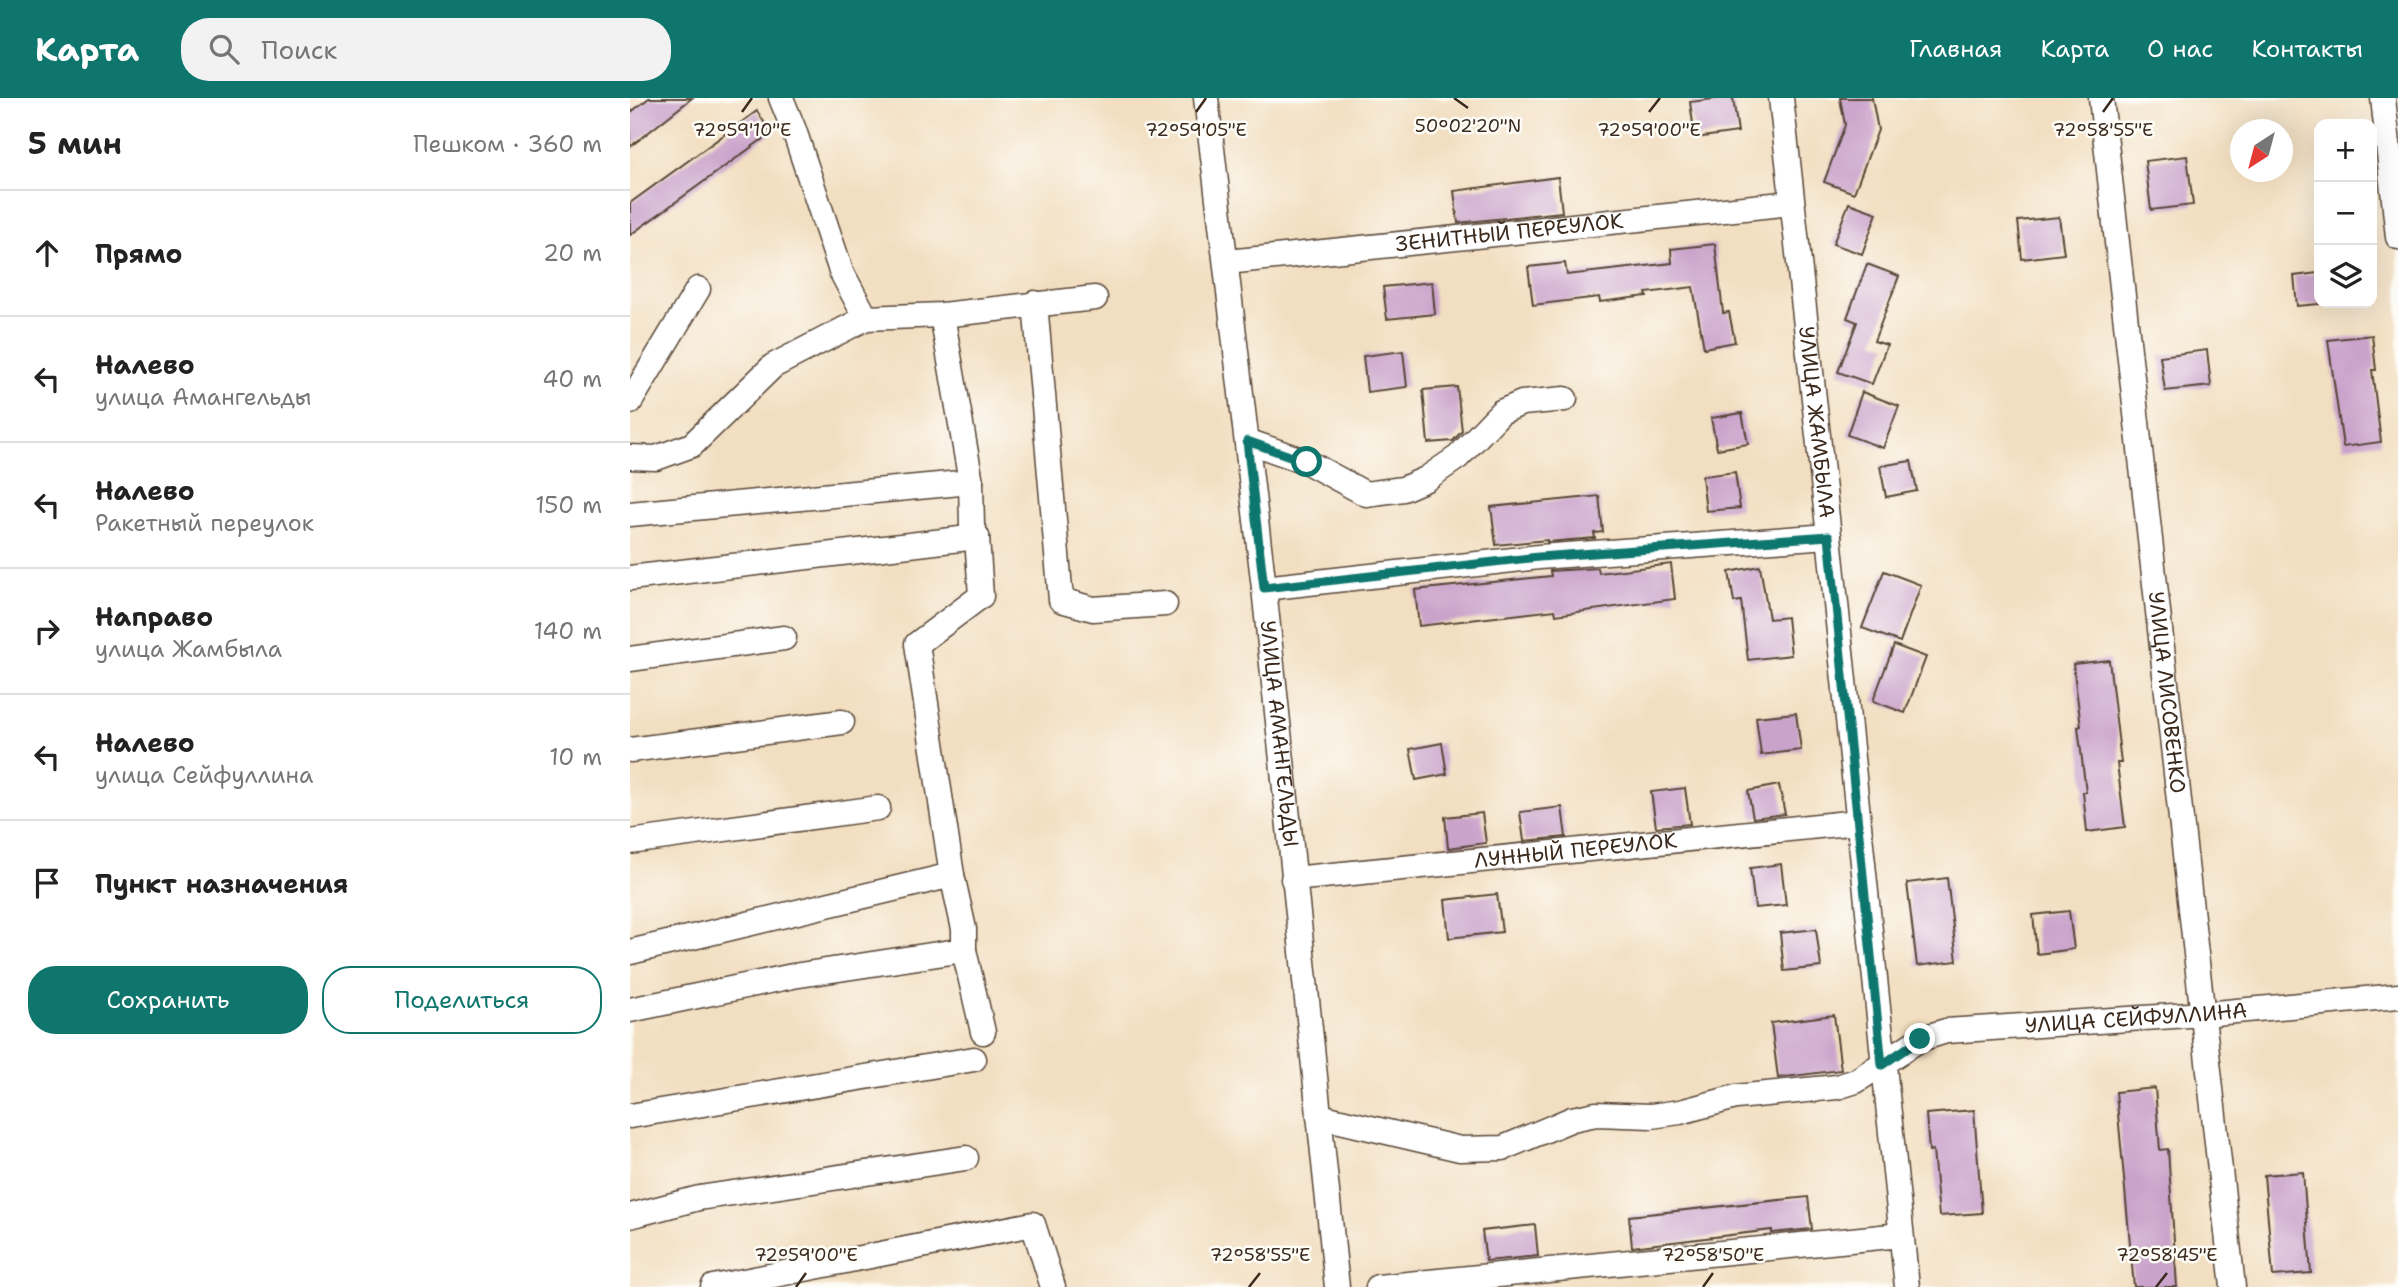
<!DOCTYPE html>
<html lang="ru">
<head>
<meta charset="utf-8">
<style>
	body { margin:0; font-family:"Shantell Sans",sans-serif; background:#f2f2f2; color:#222 }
	.controls { position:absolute; right:21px; top:21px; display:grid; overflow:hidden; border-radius:14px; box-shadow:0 7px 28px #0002 }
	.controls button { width:63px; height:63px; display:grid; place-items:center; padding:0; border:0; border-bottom:2px solid #e0e0e0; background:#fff; color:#222; font:35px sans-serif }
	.compass { position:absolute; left:1600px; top:21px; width:63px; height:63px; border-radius:50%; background:#fff; box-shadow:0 7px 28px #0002; rotate:216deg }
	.stop { position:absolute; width:21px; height:21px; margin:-16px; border:5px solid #0f766e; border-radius:50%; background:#fff }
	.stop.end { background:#0f766e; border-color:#fff; box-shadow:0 2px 7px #0008 }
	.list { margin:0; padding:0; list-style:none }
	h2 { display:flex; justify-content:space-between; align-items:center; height:91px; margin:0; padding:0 28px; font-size:30px }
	h2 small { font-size:23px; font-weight:400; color:#767676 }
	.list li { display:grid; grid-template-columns:46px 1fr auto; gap:21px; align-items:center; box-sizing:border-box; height:126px; padding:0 28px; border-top:2px solid #e0e0e0 }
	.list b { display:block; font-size:26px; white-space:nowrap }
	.list p { margin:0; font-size:23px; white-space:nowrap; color:#767676 }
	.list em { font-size:23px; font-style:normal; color:#767676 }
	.actions { display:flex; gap:14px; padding:21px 28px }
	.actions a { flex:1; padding:16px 0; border:2px solid #0f766e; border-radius:28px; text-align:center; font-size:24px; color:#0f766e }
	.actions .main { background:#0f766e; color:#fff }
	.icon { flex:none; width:38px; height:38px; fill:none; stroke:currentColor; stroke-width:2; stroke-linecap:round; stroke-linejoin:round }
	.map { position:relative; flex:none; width:1768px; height:1189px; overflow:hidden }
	header { display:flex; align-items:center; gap:42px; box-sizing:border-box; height:98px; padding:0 35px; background:#0f766e; color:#fff }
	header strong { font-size:33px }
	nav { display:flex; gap:38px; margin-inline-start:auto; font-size:24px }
	.search { width:490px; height:63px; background:#f2f2f2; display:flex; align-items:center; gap:18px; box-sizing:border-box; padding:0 24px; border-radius:28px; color:#767676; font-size:26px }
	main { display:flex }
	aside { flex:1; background:#fff }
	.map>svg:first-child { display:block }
	.building { fill:#caa3cb }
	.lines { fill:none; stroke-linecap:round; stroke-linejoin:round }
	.minor-casing { stroke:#564536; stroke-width:27 }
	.minor { stroke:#fff; stroke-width:24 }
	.route { stroke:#0f766e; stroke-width:9 }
	.ticks { fill:none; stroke:#3b2a1e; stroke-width:2.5 }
	.labels { text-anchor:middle; stroke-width:5; stroke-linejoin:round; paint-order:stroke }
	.street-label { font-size:21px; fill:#3b2a1e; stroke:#fdfcf7 }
	.ticks-label { font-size:18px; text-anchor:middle; fill:#3b2a1e; stroke:#fdfcf7; stroke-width:5; stroke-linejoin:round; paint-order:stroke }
</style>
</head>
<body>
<header>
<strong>Карта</strong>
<div class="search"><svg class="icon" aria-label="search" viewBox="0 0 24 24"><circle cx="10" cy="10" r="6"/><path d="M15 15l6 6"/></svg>Поиск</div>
<nav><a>Главная</a><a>Карта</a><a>О нас</a><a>Контакты</a></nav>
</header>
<main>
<aside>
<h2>5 мин<small>Пешком · 360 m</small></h2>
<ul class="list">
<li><svg class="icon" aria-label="ahead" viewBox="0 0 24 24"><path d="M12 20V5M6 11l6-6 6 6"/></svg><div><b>Прямо</b></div><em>20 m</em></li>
<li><svg class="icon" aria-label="left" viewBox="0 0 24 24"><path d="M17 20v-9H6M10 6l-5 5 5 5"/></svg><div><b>Налево</b><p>улица Амангельды</p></div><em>40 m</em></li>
<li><svg class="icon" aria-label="left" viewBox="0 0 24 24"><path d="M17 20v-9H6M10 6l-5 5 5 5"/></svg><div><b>Налево</b><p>Ракетный переулок</p></div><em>150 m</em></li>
<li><svg class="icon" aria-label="right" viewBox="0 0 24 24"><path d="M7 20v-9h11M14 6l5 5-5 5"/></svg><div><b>Направо</b><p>улица Жамбыла</p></div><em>140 m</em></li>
<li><svg class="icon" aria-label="left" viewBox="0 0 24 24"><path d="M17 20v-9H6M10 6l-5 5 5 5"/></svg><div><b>Налево</b><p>улица Сейфуллина</p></div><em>10 m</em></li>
<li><svg class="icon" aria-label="arrive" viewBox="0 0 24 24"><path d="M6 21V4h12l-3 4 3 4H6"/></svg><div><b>Пункт назначения</b></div></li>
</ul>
<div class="actions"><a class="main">Сохранить</a><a>Поделиться</a></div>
</aside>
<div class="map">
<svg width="1768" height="1189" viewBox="0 0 1768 1189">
	<rect width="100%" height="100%" fill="#fdfcf7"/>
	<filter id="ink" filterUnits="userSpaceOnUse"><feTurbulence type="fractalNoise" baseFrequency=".0143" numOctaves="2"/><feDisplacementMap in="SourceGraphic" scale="14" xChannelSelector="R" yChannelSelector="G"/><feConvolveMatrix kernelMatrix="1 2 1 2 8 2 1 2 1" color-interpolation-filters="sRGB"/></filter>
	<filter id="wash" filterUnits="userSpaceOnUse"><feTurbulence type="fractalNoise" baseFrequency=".00686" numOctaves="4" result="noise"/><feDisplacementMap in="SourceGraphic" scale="28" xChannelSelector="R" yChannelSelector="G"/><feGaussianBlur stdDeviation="1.57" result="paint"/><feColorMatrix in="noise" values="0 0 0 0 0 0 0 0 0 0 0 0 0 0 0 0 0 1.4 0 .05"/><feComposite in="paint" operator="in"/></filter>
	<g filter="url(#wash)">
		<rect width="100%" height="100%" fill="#f2dec0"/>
		<g id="blocks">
			<g class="building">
				<polygon points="19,0 62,0 0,49 0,15"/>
				<polygon points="1091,0 1103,0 1108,34 1065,40 1060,4"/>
				<polygon points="1210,0 1242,0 1248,32 1224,95 1194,84 1215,27"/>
				<polygon points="127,13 141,35 0,137 0,105"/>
				<polygon points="1557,58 1563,107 1521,112 1515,63"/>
				<polygon points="928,79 932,114 828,125 824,93"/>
				<polygon points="1219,105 1247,115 1232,156 1203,146"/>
				<polygon points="1429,119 1434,156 1392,161 1388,123"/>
				<polygon points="1085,146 1093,215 1099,214 1105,244 1074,250 1063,189 1016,195 1017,198 970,204 969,199 903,207 898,169 935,165 937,177 1042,165 1041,151"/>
				<polygon points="1237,166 1269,178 1244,243 1257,247 1242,286 1208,274 1227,224 1217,220"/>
				<polygon points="1689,175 1689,206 1667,208 1664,178"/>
				<polygon points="802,184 805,216 757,221 753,189"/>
				<polygon points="1742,237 1746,272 1742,272 1751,344 1713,349 1698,242"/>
				<polygon points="1577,252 1581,288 1535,293 1530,258"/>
				<polygon points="773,253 777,289 737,294 733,258"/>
				<polygon points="827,289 832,333 823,343 798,345 793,292"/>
				<polygon points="1232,294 1269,308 1253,350 1217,337"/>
				<polygon points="1112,315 1118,346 1087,351 1081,320"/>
				<polygon points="1281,363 1287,393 1256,399 1250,368"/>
				<polygon points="1105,374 1110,410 1076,413 1072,378"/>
				<polygon points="969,398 973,434 964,435 965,440 917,444 917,442 866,447 861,409"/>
				<polygon points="1041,466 1045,501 926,517 925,512 789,528 785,492 921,478 920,473 968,470 969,475"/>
				<polygon points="1130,468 1139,521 1157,519 1161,557 1118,562 1111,503 1104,504 1099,474"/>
				<polygon points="1254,473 1291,487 1270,544 1232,530"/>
				<polygon points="1264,547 1296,559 1275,615 1243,603"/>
				<polygon points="1479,562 1491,665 1487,665 1495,729 1457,734 1453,694 1456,694 1448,629 1451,628 1443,566"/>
				<polygon points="1166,615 1171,652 1131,657 1126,619"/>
				<polygon points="812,645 817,676 786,682 780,651"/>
				<polygon points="1149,687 1155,716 1123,720 1118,693"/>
				<polygon points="1055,690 1060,726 1026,729 1021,694"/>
				<polygon points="932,709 936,739 894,743 890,714"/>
				<polygon points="852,715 856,745 818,750 815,719"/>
				<polygon points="1151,766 1156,807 1125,810 1120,770"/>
				<polygon points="1317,780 1327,863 1287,868 1277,785"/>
				<polygon points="867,796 872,834 819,840 815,802"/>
				<polygon points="1439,813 1444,851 1407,856 1403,817"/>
				<polygon points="1186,831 1191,869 1154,873 1150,835"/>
				<polygon points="1204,917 1211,972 1148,980 1141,925"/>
				<polygon points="1525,990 1530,1052 1538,1051 1547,1189 1504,1189 1486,994"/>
				<polygon points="1344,1012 1352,1115 1309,1118 1303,1052 1299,1053 1296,1016"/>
				<polygon points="1673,1074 1681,1175 1643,1178 1634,1077"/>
				<polygon points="1178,1099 1182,1131 1142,1135 1142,1132 1002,1149 999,1118"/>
				<polygon points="905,1127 908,1158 856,1163 852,1133"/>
			</g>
		</g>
	</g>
	<g filter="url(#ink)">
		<use href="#blocks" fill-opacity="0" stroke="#564536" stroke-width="2"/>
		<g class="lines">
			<g class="minor-casing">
				<g id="minor">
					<polyline points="151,0 164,32 211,173 236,220"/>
					<path id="s1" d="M576 0 634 490 707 1189"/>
					<path id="s2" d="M1151 0 1199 438 1277 1189"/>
					<path id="s3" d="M1471 0 1603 1189"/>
					<polyline points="1753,0 1768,139"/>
					<path id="s4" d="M597 164 1162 105"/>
					<polyline points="405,205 431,502 463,511 535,506"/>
					<polyline points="312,217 341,384 342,429 347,439 351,498 287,546 322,777 334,831 334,852 353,934"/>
					<polyline points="0,304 68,191"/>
					<polyline points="617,343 677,364 736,396 773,391 796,381 828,359 871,314 892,305 935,301"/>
					<polyline points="0,359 26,360 62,347 143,268 236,220 312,217 465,200"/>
					<polyline points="0,416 341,384"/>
					<polyline points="0,480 347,439"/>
					<polyline points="634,490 909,459 1199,438"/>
					<polyline points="0,561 154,540"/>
					<polyline points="0,652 212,624"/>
					<polyline points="0,744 248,710"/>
					<path id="s5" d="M663 781 1228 724"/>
					<polyline points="0,854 322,777"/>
					<polyline points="0,912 163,878 334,852"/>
					<polyline points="0,1018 344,961"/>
					<path id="s6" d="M689 1018 830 1051 873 1050 942 1021 966 1016 1021 1018 1050 1014 1106 999 1207 989 1226 983 1290 941 1316 933 1574 916 1768 898"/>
					<polyline points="0,1118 69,1100 336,1060"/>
					<polyline points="83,1189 403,1126 423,1189"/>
					<polyline points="748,1189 1271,1137"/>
				</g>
			</g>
			<use href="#minor" class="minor"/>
		</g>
	</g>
	<g class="lines" filter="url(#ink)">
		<polyline class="route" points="677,364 617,343 634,490 909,459 1199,438 1252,967 1290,941"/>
	</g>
	<path class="ticks" d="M824 0 838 10M112 14 122 0M566 14 576 0M1019 14 1030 0M1473 14 1483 0M166 1189 176 1175M619 1189 630 1175M1073 1189 1083 1175M1526 1189 1537 1175"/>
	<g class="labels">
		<g class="street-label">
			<text dy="7" stroke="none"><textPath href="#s4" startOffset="284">ЗЕНИТНЫЙ ПЕРЕУЛОК</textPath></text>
			<text dy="7" stroke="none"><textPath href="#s2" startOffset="326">УЛИЦА ЖАМБЫЛА</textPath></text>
			<text dy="7" stroke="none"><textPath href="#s3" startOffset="598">УЛИЦА ЛИСОВЕНКО</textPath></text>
			<text dy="7" stroke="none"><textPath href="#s1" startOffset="640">УЛИЦА АМАНГЕЛЬДЫ</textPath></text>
			<text dy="7" stroke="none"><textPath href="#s5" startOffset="284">ЛУННЫЙ ПЕРЕУЛОК</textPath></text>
			<text dy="7" stroke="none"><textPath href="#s6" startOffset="845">УЛИЦА СЕЙФУЛЛИНА</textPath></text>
		</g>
	</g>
	<g class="ticks-label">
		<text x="838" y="34">50°02'20"N</text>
		<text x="1019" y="38">72°59'00"E</text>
		<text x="1473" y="38">72°58'55"E</text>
		<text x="112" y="38">72°59'10"E</text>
		<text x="566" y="38">72°59'05"E</text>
		<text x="176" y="1163">72°59'00"E</text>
		<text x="630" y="1163">72°58'55"E</text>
		<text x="1083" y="1163">72°58'50"E</text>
		<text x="1537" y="1163">72°58'45"E</text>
	</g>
</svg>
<div class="controls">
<button>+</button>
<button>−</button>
<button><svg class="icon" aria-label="layers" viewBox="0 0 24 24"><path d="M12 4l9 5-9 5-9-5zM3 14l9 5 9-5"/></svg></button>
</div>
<svg class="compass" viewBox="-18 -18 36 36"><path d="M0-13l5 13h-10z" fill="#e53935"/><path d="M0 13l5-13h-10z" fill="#767676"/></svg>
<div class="stop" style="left:677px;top:364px"></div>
<div class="stop end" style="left:1290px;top:941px"></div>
</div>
</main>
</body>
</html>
